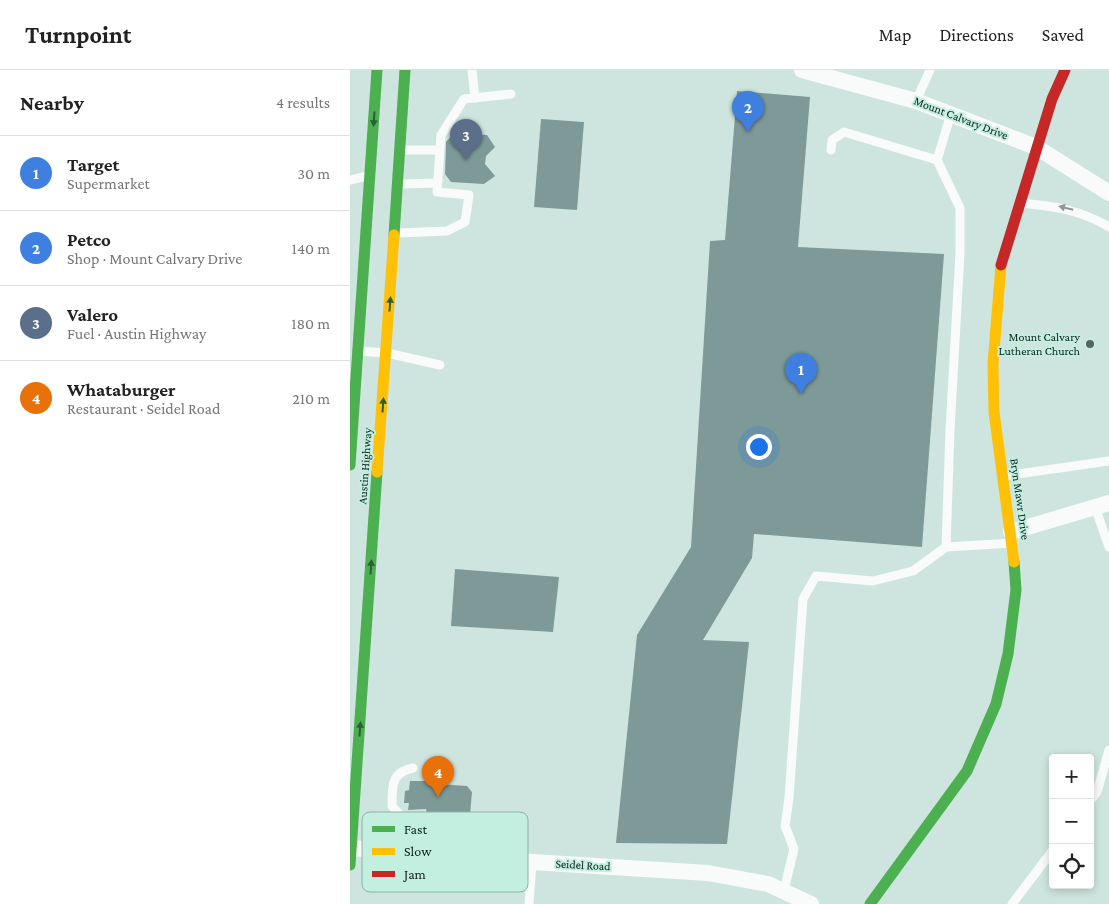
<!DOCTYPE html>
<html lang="en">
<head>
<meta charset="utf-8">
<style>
	body { margin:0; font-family:"Crimson Pro",serif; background:#f2f2f2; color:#222 }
	.controls { position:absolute; right:15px; bottom:15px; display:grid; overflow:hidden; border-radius:5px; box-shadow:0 2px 8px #0003 }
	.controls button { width:45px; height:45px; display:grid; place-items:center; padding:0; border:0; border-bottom:1px solid #e0e0e0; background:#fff; color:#222; font:25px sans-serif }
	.you { position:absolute; left:408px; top:376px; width:18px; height:18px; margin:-12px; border:4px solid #fff; border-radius:50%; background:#1a73e8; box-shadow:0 0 0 8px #1a73e833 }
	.badge { display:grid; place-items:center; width:32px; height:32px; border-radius:50%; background:#7c3aed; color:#fff; font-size:16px; font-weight:700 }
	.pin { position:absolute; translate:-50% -41px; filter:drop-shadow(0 1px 2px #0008) }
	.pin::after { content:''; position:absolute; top:26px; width:18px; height:15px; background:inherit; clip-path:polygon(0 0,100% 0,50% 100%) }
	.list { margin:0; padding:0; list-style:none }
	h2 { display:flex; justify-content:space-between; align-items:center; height:65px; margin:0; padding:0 20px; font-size:21px }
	h2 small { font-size:16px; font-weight:400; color:#767676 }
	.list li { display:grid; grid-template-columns:32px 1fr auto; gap:15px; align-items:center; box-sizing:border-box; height:75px; padding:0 20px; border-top:1px solid #e0e0e0 }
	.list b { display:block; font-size:19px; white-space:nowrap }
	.list p { margin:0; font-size:16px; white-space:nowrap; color:#767676 }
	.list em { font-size:16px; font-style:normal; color:#767676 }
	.icon { flex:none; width:28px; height:28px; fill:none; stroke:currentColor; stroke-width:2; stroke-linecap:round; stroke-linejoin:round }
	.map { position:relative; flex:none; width:759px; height:834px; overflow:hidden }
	header { display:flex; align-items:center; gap:30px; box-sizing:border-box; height:70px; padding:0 25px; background:#fff; border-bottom:1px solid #e0e0e0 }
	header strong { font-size:24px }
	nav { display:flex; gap:28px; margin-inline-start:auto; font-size:18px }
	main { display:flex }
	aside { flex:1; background:#fff }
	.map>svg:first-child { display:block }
	.building { fill:#7d9a99 }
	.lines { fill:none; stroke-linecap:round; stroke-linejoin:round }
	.lane { stroke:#f8fbfa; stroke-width:9 }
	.street { stroke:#f8fbfa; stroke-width:16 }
	.fast { stroke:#4caf50; stroke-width:11 }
	.slow { stroke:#ffc107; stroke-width:11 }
	.jam { stroke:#c62828; stroke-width:11 }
	.oneway { fill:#2a6033 }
	.oneway2 { fill:#8f9896 }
	.poi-dot { fill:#52655f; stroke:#c3efe1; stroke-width:2 }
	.labels { text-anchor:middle; stroke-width:4; stroke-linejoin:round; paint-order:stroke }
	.street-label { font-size:12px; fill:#0f201b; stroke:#c3efe1 }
	.poi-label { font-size:12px; fill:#0f201b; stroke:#c3efe1; text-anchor:end }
	.key { fill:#c3efe1; stroke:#8db1a6; stroke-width:1 }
	.key-label { font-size:14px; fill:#0f201b }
</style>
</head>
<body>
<header>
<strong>Turnpoint</strong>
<nav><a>Map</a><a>Directions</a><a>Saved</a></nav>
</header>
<main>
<aside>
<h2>Nearby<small>4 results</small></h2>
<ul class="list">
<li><span class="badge" style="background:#3f7fe0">1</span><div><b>Target</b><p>Supermarket</p></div><em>30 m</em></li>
<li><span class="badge" style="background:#3f7fe0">2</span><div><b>Petco</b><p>Shop · Mount Calvary Drive</p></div><em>140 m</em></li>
<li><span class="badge" style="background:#5c6f8a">3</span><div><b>Valero</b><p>Fuel · Austin Highway</p></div><em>180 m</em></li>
<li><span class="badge" style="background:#e8710a">4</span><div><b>Whataburger</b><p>Restaurant · Seidel Road</p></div><em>210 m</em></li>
</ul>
</aside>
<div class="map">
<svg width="759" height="834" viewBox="0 0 759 834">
	<rect width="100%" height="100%" fill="#cde5de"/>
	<g class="building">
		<polygon points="387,21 460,27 448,177 594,184 572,477 404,464 402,488 353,570 399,572 377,774 266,773 287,565 341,477 360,171 375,170"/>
		<polygon points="191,49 234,52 227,140 184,137"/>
		<polygon points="105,62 137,65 145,77 136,86 135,94 145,106 134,114 101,112 95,104 96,72"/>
		<polygon points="105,499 209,507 203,562 101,556"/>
		<polygon points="60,711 86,711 86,714 117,716 122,722 120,745 77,744 76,739 58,740 59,733 54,733 55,721 59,720"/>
	</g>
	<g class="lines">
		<g class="lane">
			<polyline points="122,0 125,28"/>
			<polyline points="566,31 580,0"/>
			<polyline points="52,80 89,80"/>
			<polyline points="481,80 482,70 494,62 587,90"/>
			<polyline points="0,110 17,106"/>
			<polyline points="50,114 87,113"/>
			<path d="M671 133C703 136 731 140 759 157"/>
			<polyline points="47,163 97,161 115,152 119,125 87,122 91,65 114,29 161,24"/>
			<polyline points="9,281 37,283 90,295"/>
			<polyline points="654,406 759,391"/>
			<polyline points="745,437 759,477"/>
			<polyline points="596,477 662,473"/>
			<path d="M63 698C41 702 42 717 42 736L51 746 65 751 119 754 131 748"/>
			<polyline points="740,731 747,722 759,680"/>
			<polyline points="434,820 444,779 435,756 439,728 453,529 466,506 523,511 563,501 596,477 600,360 610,183 610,138 587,90 601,44"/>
			<polyline points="179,834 182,792"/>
			<polyline points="662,834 703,780"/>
		</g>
		<g class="street">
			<polyline points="452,0 566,31 686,77 759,123"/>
			<polyline points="661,462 759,433"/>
			<polyline points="0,778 182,792 358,803 418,814 461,834"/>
		</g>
		<g class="fast">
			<polyline points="44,165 55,0"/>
			<polyline points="0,395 27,0"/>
			<polyline points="0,795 27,402"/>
			<polyline points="520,834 617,701 646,634 658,584 666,520 664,492"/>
		</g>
		<g class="slow">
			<polyline points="651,195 643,294 644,342 664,492"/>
			<polyline points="27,402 44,165"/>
		</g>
		<polyline class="jam" points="651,195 702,29 715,0"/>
	</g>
	<defs><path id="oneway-solid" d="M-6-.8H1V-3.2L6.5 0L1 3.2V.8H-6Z" transform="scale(1.25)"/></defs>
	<g class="oneway">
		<use href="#oneway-solid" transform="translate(24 49) rotate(94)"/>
		<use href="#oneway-solid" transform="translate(40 234) rotate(-86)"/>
		<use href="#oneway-solid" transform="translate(33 335) rotate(-86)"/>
		<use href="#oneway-solid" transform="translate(21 497) rotate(-86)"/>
		<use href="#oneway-solid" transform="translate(10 659) rotate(-86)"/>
	</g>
	<use class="oneway2" href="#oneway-solid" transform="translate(716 138) rotate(-166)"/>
	<circle class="poi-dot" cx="740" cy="274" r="5"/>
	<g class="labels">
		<g class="street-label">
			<text transform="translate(611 48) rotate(21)" y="4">Mount Calvary Drive</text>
			<text transform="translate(15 396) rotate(-86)" y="4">Austin Highway</text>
			<text transform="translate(670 429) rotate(82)" y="4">Bryn Mawr Drive</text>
			<text transform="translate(233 795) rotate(3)" y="4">Seidel Road</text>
		</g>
		<g class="poi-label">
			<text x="730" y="271">Mount Calvary<tspan x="730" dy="14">Lutheran Church</tspan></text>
		</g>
	</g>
	<rect x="12" y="742" width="166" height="80" rx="8" class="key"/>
	<rect x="22" y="756" width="23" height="6" fill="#4caf50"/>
	<rect x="22" y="778" width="23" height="7" fill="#ffc107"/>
	<rect x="22" y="801" width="23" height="6" fill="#c62828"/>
	<g class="key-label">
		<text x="54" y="764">Fast</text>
		<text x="54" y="786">Slow</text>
		<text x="54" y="809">Jam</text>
	</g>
</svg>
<div class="controls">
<button>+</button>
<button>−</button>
<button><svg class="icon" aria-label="locate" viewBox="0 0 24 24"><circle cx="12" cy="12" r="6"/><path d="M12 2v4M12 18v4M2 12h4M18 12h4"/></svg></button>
</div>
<div class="you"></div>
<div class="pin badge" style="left:451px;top:324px;background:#3f7fe0">1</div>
<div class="pin badge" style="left:398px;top:62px;background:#3f7fe0">2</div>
<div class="pin badge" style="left:116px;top:90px;background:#5c6f8a">3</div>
<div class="pin badge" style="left:88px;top:727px;background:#e8710a">4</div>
</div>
</main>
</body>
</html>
